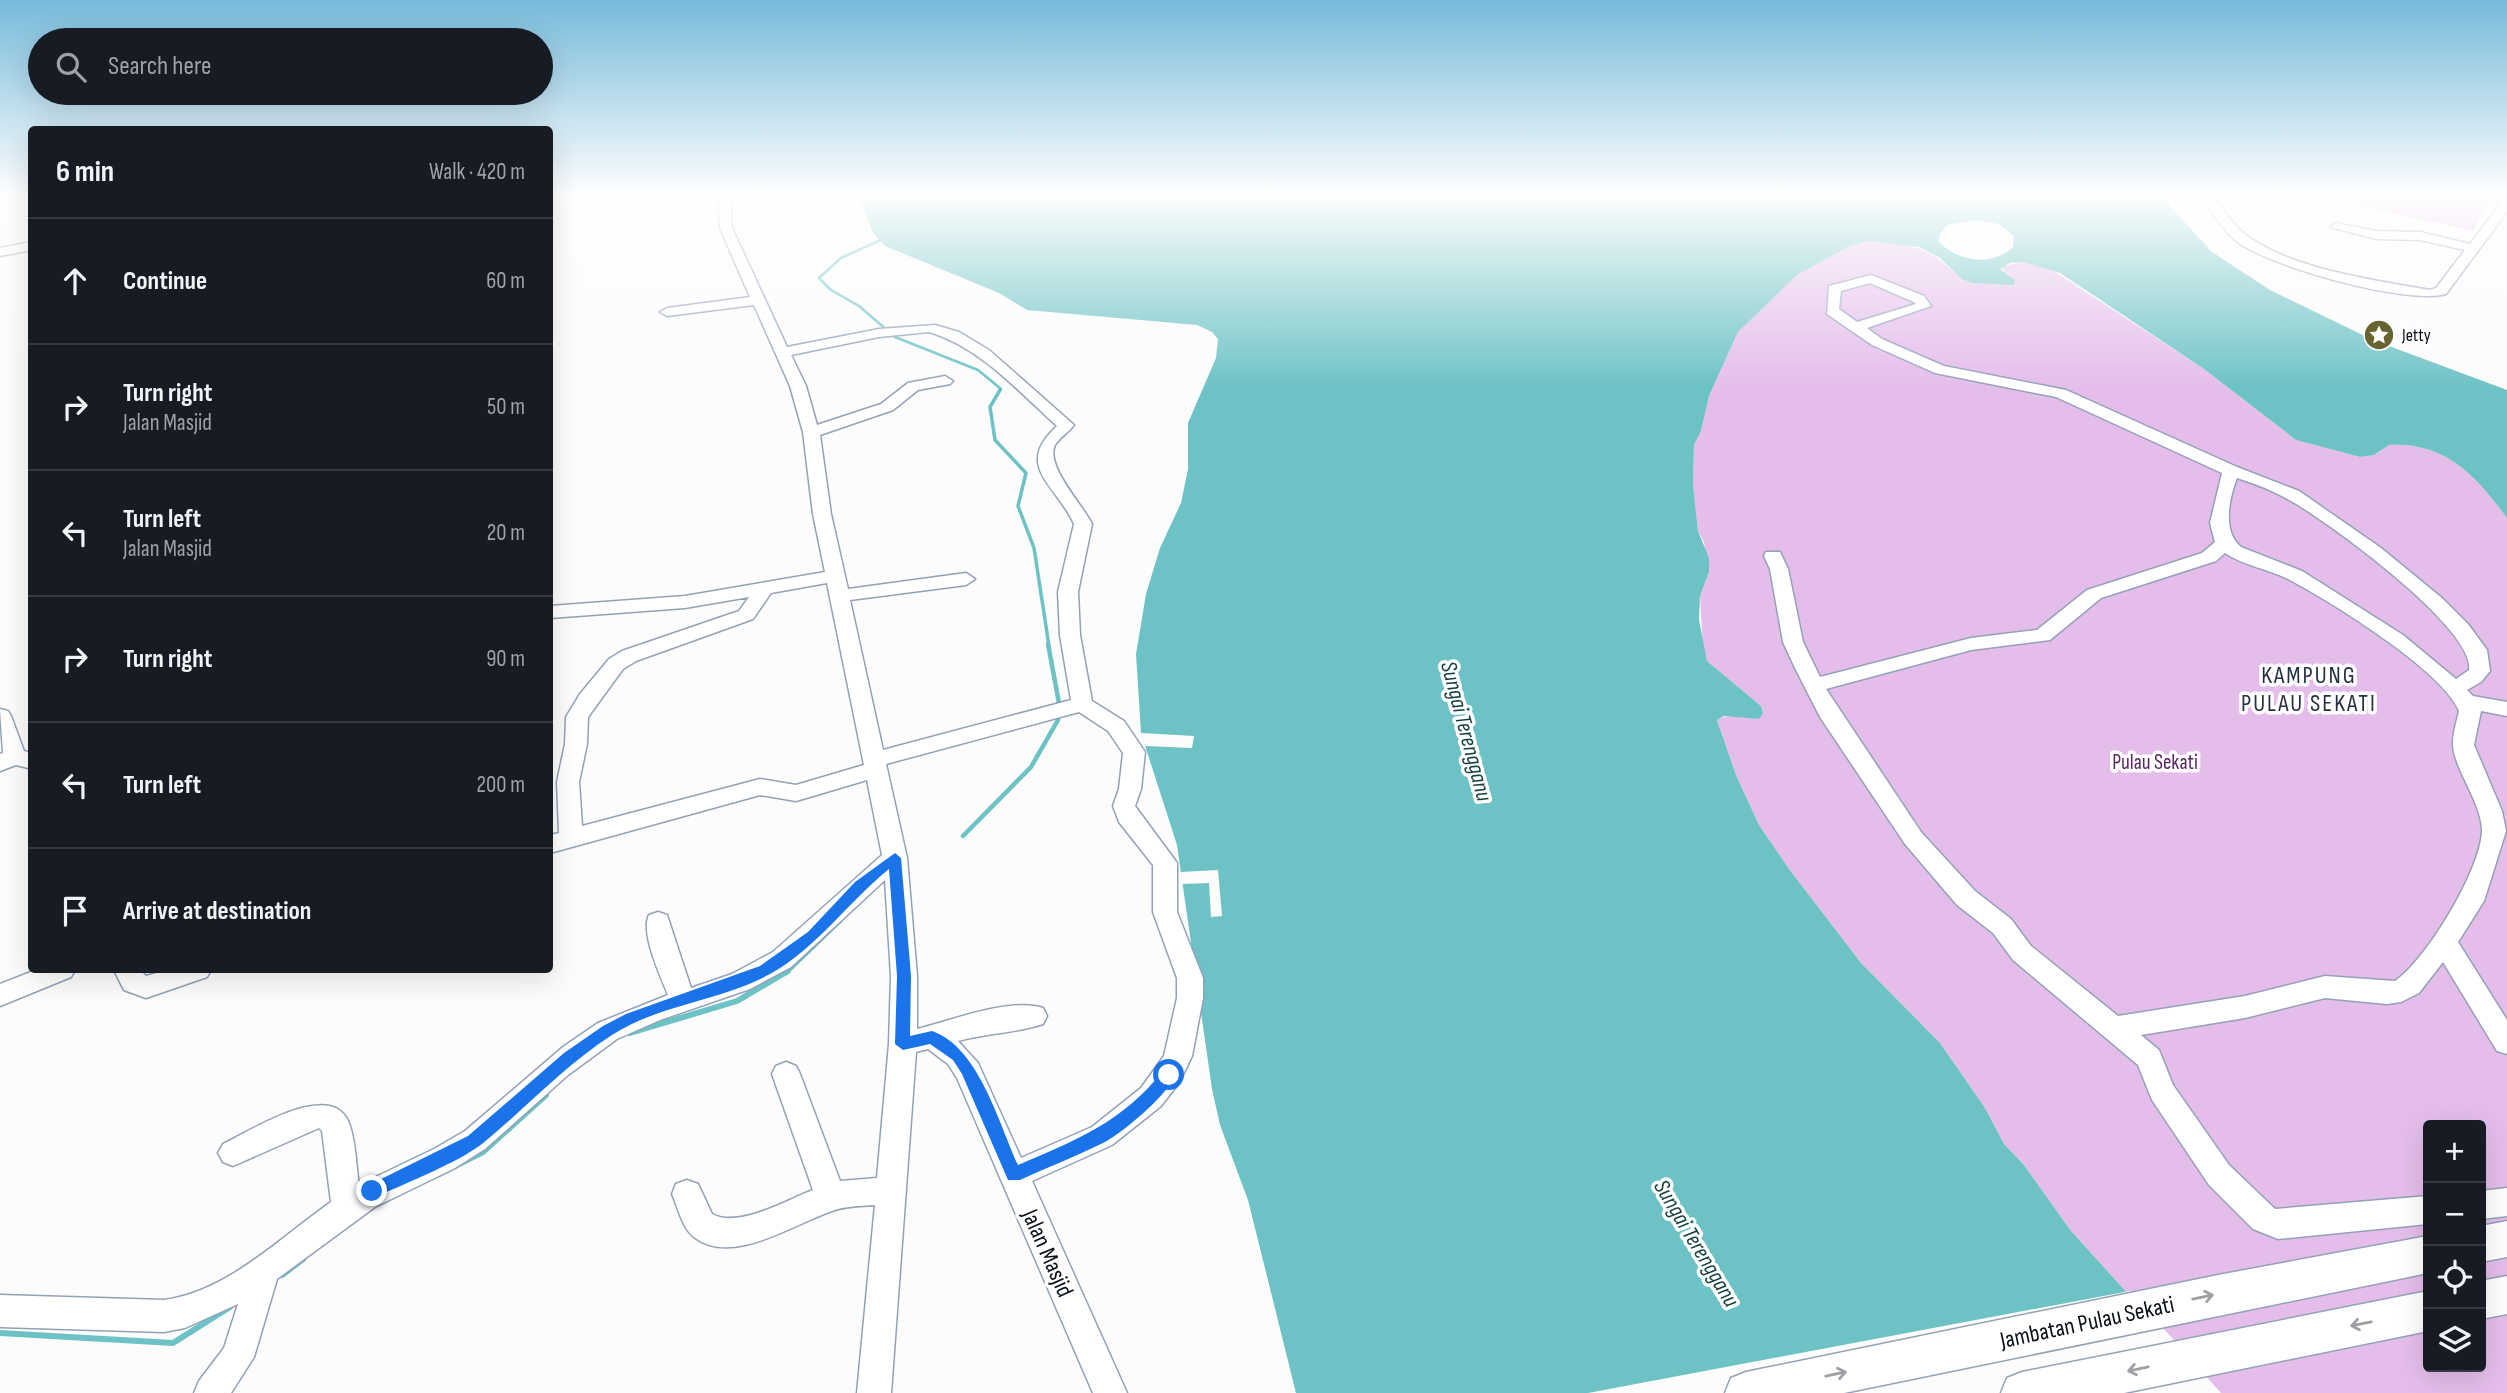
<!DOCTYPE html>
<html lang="en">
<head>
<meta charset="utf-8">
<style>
	body { margin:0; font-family:"Sofia Sans Condensed",sans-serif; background:#242831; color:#f1f3f6 }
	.controls { position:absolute; right:21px; bottom:21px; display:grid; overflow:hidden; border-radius:7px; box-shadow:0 7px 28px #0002 }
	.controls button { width:63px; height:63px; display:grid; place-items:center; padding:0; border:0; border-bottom:2px solid #363941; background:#171b24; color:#f1f3f6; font:35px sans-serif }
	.stop { position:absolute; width:21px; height:21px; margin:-16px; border:5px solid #1a73e8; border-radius:50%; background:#fff }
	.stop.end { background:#1a73e8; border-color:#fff; box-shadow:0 2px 7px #0008 }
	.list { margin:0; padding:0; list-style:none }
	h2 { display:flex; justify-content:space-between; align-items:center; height:91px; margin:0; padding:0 28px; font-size:30px }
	h2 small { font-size:23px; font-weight:400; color:#9ea1a6 }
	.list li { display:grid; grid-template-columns:46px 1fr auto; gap:21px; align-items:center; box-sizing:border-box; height:126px; padding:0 28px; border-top:2px solid #363941 }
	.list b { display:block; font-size:26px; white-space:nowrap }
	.list p { margin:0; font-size:23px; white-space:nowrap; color:#9ea1a6 }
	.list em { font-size:23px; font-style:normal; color:#9ea1a6 }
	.icon { flex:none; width:38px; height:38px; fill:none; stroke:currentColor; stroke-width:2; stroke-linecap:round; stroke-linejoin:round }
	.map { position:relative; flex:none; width:2507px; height:1393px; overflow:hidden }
	.search { position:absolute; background:#171b24; box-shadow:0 7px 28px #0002; left:28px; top:28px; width:525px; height:77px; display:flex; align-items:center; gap:18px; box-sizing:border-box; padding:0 24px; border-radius:38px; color:#9ea1a6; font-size:26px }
	.panel { position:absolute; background:#171b24; box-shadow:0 7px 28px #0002; left:28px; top:126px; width:525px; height:847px; border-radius:7px }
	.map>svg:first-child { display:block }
	.green { fill:#e5bdeb; fill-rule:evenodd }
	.water { fill:#6cc2c5; fill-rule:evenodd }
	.pier { fill:#fcfcfc }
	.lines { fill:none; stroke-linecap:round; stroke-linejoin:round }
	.stream-far3 { stroke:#6cc2c5; stroke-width:2.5 }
	.stream-far2 { stroke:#6cc2c5; stroke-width:3.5 }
	.stream-far1 { stroke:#6cc2c5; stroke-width:4.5 }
	.stream { stroke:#6cc2c5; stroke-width:6 }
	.minor-casing { stroke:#93a1b7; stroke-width:3 }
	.major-casing { stroke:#93a1b7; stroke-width:3 }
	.minor { fill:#fff; fill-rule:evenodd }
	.major { fill:#fff; fill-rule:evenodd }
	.oneway { stroke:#9d9fa2 }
	.route { fill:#1a73e8 }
	.labels { text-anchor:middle; stroke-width:7; stroke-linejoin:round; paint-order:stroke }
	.far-poi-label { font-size:18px; fill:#0a0f17; stroke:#fff; text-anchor:start }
	.park-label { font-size:21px; fill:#582561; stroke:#fff }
	.water-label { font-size:23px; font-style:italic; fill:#163f40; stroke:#fff }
	.quarter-label { font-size:24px; letter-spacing:2px; fill:#242f42; stroke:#fff }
	.near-street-label { font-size:24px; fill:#0a0f17; stroke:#fff }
</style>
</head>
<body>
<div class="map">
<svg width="2507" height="1393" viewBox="0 0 2507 1393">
	<rect width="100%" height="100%" fill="#fcfcfc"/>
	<g class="green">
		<polygon points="2369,194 2454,194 2488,201 2473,231 2361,206"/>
		<path d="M1868 241C1902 240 1930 248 1954 272L2010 276 2000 267 2023 262 2049 268 2204 369 2296 440 2360 457 2374 455 2389 445C2446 442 2476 476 2507 518V1393H2218L2071 1231 2024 1165 2004 1144 1985 1108 1940 1043 1861 963 1789 869 1759 825 1736 775 1717 720C1729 711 1745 723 1763 713L1761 706 1707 661 1703 647 1700 596 1709 572 1704 542 1698 531 1693 484 1694 445 1701 431 1709 396 1738 332 1796 275 1848 247ZM2428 1125H2481V1367H2428Z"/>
	</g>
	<path class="water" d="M859 194H2159L2212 252 2270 290 2373 340 2507 390V518C2476 476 2446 442 2389 445L2374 455 2360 457 2296 440 2204 369 2060 273 2023 262 2010 263 2000 269 2015 280 2014 285 1972 283 1962 279 1940 258 1919 247 1868 241 1848 247 1797 275 1738 332 1709 396 1701 431 1694 445 1693 484 1698 531 1709 558V572L1700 596 1699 620 1707 661 1761 706 1763 713 1759 719 1724 716 1717 720 1736 775 1759 825 1789 869 1861 963 1940 1043 1985 1108 2004 1144 2024 1165 2071 1231 2218 1393H1296L1248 1200 1220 1125 1212 1089 1177 845 1141 733 1136 654 1146 594 1160 548 1181 503 1188 469V423L1216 358 1218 339 1212 332 1197 325 1027 310 999 293 885 246 873 233ZM1976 220 1999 224 2014 236 2013 247C1991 267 1959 262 1939 242V236L1947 225Z"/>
	<g class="pier">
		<polygon points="1141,733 1194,736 1192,748 1145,746"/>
		<polygon points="1218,870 1222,916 1211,917 1209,883 1182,884 1181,872"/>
		<polygon points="2130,1291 2221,1393 1588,1393"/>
	</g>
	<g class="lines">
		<polyline class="stream-far3" points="885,238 841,258 819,278 831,290 859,306 895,337 978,370 1001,389 999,392"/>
		<polyline class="stream-far2" points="1000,390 990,407 995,440 1026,473 1018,506 1034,548 1049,646"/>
		<g class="stream-far1">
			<polyline points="1048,644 1059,703"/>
			<polyline points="963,836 1031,767 1058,720"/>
			<polyline points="786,973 841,920"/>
		</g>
		<g class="stream">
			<polyline points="630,1033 737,1001 788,971"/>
			<polyline points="439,1174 483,1152 546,1095"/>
			<polyline points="282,1275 303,1259"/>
			<polyline points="0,1333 173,1343 230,1307"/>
		</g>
		<g class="minor-casing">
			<g id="minor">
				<path d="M718 194H730L732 228 787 347 879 329 935 325 959 332 989 350 1074 425C1069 432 1059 438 1055 445 1045 466 1083 505 1092 524L1078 592 1080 635 1092 701 1124 721 1145 752 1141 789 1135 806 1177 863V912L1203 978V998L1192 1056 1179 1083 1161 1106 1112 1145 1032 1181 1127 1393H1093L957 1078 948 1064 928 1049 916 1052 891 1393H857L875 1205C860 1206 845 1206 832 1211 795 1223 732 1267 694 1237 682 1228 678 1207 672 1194L676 1184 687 1180 698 1184 712 1214C739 1229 788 1199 813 1190L772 1074 776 1066 786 1062 796 1066 800 1074 840 1181 877 1178 889 1044 891 976 885 880 791 967 750 989 660 1020 617 1039 568 1075 485 1149 455 1168 375 1207 277 1279 254 1357 231 1393H194L199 1381 224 1348 238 1304 185 1328 164 1332 0 1327V1295L164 1300C227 1292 281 1237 331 1202L322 1131 319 1128 233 1166 223 1162 218 1153 223 1144C252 1130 335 1076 350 1126 356 1144 356 1166 359 1185L434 1149 465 1131 563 1047 598 1023 668 995C661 977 640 933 649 915L658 912 667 915 691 988 732 974 773 952 882 855 867 780 796 801 760 795 550 853V835L559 833 557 782 565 744 566 717 580 694 609 659 622 651 739 611 749 597 685 608 550 618V606L685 596 825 572 813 514 803 432 790 386 754 305 667 316 660 312 667 308 750 297 720 228ZM929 332C980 347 1018 391 1057 426 1013 466 1056 484 1074 524L1058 592 1060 635 1071 700 883 750 850 600 966 585 975 579 966 573 848 589 831 514 820 435 893 410 918 390 950 384 953 381 945 376 908 383 881 404 817 425 806 386 791 355 879 337ZM827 583 864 765 796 785 760 779 582 826 579 782 587 744 588 717 623 669 636 661 753 619 771 593ZM1079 712 1108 731 1123 753 1119 789 1113 806 1119 822 1153 865V912L1177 978V998L1164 1056 1141 1088 1092 1127 1021 1158 978 1063 958 1041C986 1033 1016 1033 1043 1024L1047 1016 1043 1008C1011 997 950 1021 917 1029V976L907 858 886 764Z"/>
				<path d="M2200 194H2212C2222 207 2232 225 2246 235 2290 269 2375 280 2430 290L2436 288 2465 250 2420 240 2376 239 2330 227 2336 223 2376 231 2420 232 2470 244 2502 202 2476 194 2507 195V212L2446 294C2406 305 2270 267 2236 241 2222 229 2210 209 2200 194Z"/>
				<polygon points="32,242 32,250 0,256 0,248"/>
				<path d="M1871 275 1924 296 1931 306 1867 328 1882 339 1944 366 2066 390 2237 467 2299 491 2381 548 2443 599 2468 624 2487 650 2490 671 2481 682 2467 690 2473 696 2507 702V716L2481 711 2474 745 2502 811 2506 831 2484 901 2458 942 2507 1020V1054L2497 1051 2443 962 2419 993 2401 1002 2387 1004 2325 998 2245 1018 2141 1035 2159 1050 2173 1085 2229 1165 2275 1209 2428 1196V1224L2278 1239 2253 1229 2209 1185 2152 1100 2138 1065 2013 960 1993 933 1957 905 1905 844 1820 717 1795 668 1783 642 1770 569 1764 556 1766 552H1780L1788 569 1803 642 1820 677 1971 638 2037 630 2087 590 2202 553 2215 542 2210 523 2222 473 2056 397 1935 373 1872 345 1827 314 1829 286ZM1870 283 1914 302 1916 304 1857 322 1839 309 1841 291ZM2237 478C2256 484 2274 491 2291 501 2327 521 2476 629 2469 670L2456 679 2403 635 2302 571 2241 547C2222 531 2229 499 2237 478ZM2225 553C2244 566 2269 569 2290 580 2331 602 2442 670 2459 711 2457 721 2453 732 2453 743 2452 765 2481 802 2482 829 2483 866 2426 961 2395 981L2325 976 2245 996 2118 1016 2031 946 2011 919 1975 891 1921 832 1826 689 1971 650 2050 640 2101 598 2216 561Z"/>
				<polygon points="0,709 8,711 11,716 24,751 32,753 32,769 16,765 0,771 0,754 3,753"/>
				<polygon points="36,970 75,970 71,977 0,1006 0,984"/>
				<polygon points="114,970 140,970 146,976 167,970 211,970 207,977 146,998 124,990"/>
				<polygon points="2507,1188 2507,1216 2481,1219 2481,1191"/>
			</g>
		</g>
		<g class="major-casing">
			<g id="major">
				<polygon points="2507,1221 2507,1257 2481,1262 2481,1226"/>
				<polygon points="2428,1236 2428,1273 1844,1393 1725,1393 1731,1378 1746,1372 2218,1275"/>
				<polygon points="2507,1276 2507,1314 2481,1319 2481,1281"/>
				<polygon points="2428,1291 2428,1331 2124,1393 2001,1393 2007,1378 2022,1372"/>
			</g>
		</g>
		<use href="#minor" class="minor"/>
		<use href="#major" class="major"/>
	</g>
	<defs><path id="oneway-shaft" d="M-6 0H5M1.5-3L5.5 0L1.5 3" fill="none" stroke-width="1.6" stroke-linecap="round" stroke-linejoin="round" transform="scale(1.75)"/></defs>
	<g class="oneway">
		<use href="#oneway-shaft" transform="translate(2203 1297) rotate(-12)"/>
		<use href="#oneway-shaft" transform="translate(2361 1324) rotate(169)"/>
		<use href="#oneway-shaft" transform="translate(2138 1369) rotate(168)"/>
		<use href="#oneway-shaft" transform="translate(1836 1374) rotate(-12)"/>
	</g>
	<linearGradient id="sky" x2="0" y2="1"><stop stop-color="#76bada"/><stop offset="0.5" stop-color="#fefefe"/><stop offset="1" stop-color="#fefefe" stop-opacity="0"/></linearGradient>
	<rect width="2507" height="389" fill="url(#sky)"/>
	<path class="route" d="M895 853 901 858 911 976 910 1036 932 1031C979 1047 999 1124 1018 1165 1078 1139 1121 1123 1163 1071H1174C1180 1086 1120 1135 1105 1142 1077 1156 1048 1167 1020 1180H1008L962 1074 953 1060 930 1044 903 1050 895 1044 897 976 889 869C848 902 817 948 770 974 721 1001 660 1004 612 1035 564 1066 526 1108 482 1144 457 1163 408 1182 378 1196H367V1186L468 1136 564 1053 603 1026 626 1014 760 966 808 932 855 882Z"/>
	<defs>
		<g id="sight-disc" transform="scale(1.575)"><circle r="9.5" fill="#676431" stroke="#fff"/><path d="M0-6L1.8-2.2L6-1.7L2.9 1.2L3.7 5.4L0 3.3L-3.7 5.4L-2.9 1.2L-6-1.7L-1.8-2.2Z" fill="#fff"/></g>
	</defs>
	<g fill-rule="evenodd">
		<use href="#sight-disc" x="2379" y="335"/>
	</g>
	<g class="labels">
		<g class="far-poi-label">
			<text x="2402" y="341">Jetty</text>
		</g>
		<g class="park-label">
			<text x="2155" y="769">Pulau Sekati</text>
		</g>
		<g class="water-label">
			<text transform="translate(1467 731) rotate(75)" y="8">Sungai Terengganu</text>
			<text transform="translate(1697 1243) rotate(59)" y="8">Sungai Terengganu</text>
		</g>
		<g class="quarter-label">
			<text x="2309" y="683">KAMPUNG<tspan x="2309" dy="28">PULAU SEKATI</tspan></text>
		</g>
		<g class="near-street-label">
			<text transform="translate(1048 1253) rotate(66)" y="8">Jalan Masjid</text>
			<text transform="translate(2087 1322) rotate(-12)" y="8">Jambatan Pulau Sekati</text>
		</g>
	</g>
</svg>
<div class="controls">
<button>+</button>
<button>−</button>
<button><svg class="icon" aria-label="locate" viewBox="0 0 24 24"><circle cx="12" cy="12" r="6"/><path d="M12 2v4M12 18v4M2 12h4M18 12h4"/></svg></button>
<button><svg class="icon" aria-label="layers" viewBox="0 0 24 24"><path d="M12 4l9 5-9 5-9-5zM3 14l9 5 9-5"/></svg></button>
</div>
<div class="stop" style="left:1169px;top:1075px"></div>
<div class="stop end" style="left:372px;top:1191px"></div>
<div class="search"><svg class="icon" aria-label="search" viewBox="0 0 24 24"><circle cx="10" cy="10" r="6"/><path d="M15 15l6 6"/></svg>Search here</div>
<section class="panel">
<h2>6 min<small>Walk · 420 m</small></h2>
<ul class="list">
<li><svg class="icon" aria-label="ahead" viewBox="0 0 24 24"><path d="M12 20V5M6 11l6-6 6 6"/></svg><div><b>Continue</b></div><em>60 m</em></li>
<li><svg class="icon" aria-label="right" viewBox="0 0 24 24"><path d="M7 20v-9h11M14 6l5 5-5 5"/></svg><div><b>Turn right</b><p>Jalan Masjid</p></div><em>50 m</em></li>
<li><svg class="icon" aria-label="left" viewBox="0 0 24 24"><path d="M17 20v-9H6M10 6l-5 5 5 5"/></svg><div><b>Turn left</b><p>Jalan Masjid</p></div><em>20 m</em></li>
<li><svg class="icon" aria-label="right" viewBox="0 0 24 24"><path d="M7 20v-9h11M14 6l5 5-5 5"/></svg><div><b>Turn right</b></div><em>90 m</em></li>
<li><svg class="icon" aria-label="left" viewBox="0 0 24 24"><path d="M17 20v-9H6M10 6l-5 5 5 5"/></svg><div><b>Turn left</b></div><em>200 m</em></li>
<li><svg class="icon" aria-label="arrive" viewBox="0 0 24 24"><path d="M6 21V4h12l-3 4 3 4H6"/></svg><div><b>Arrive at destination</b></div></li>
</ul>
</section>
</div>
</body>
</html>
